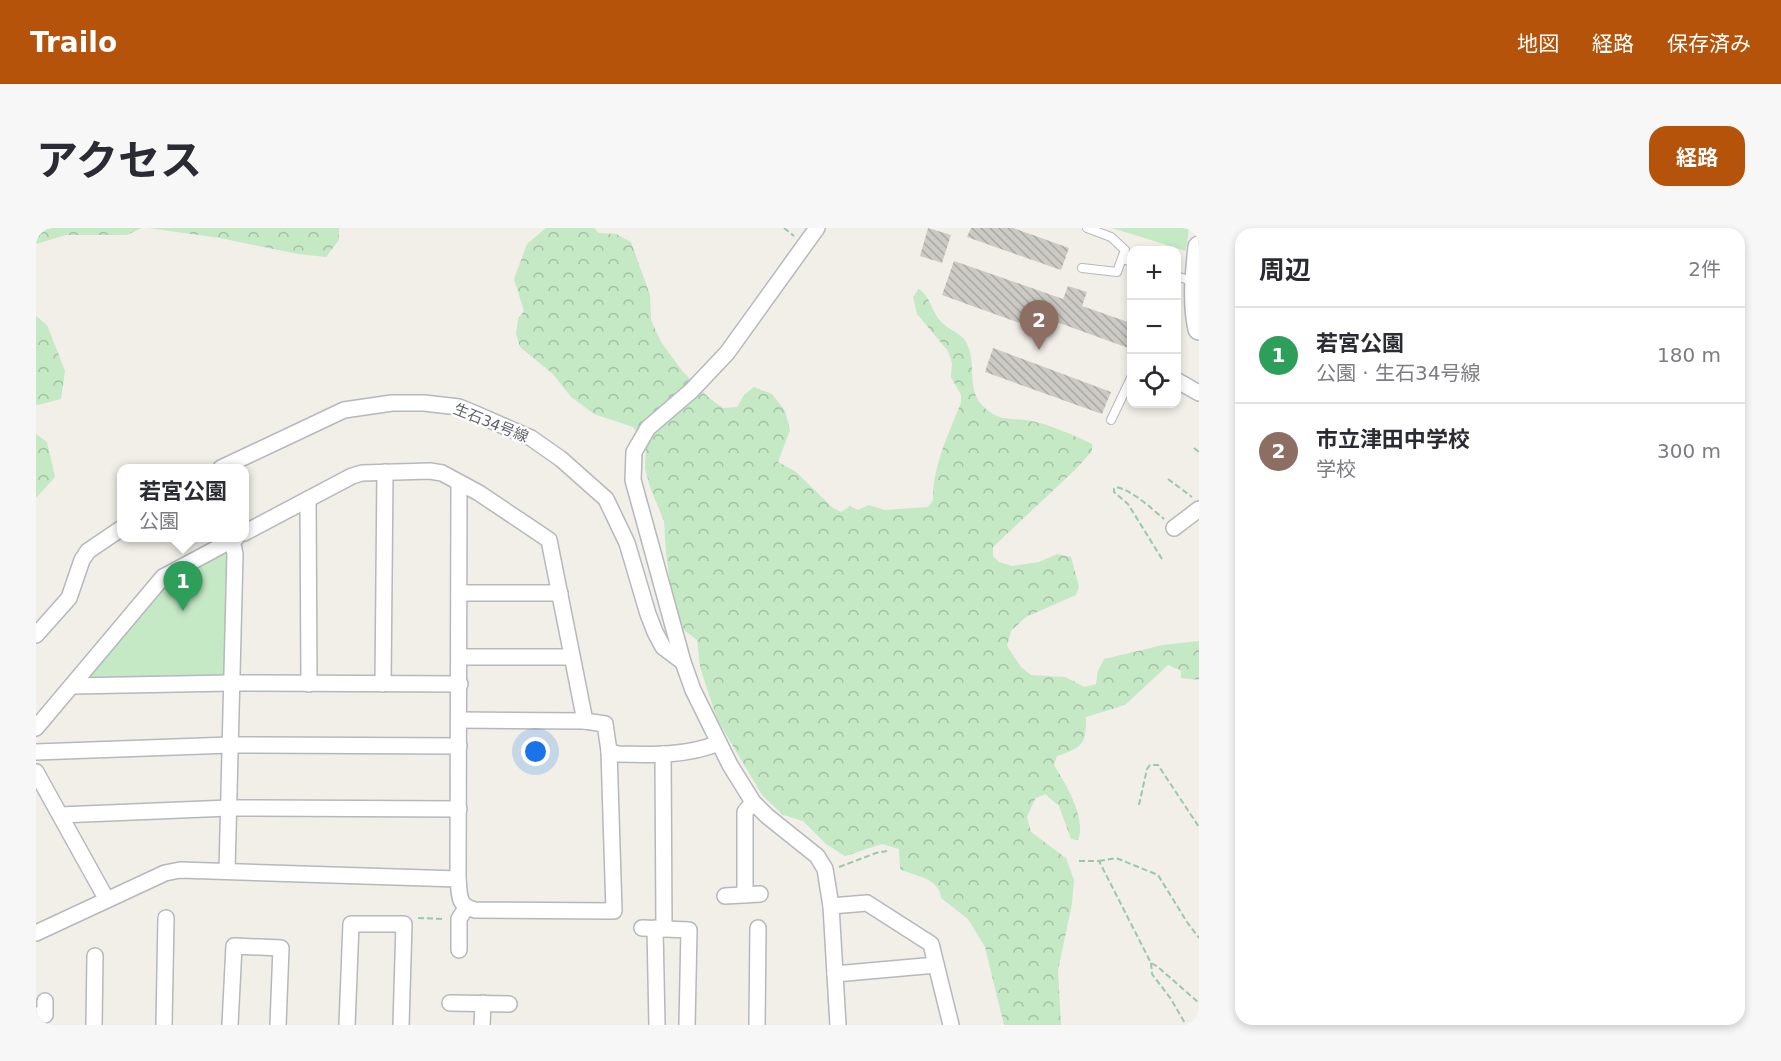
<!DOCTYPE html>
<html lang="ja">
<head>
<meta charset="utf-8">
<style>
	body { margin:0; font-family:"DejaVu Sans","Noto Sans JP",sans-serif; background:#f7f7f7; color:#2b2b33 }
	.controls { position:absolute; right:18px; top:18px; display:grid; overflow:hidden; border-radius:12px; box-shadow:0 3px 9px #0003 }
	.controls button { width:54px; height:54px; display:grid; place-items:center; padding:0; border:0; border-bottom:2px solid #e1e1e2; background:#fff; color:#2b2b33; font:30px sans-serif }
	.you { position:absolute; left:500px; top:524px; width:21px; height:21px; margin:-15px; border:4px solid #fff; border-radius:50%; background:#1a73e8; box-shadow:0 0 0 9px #1a73e833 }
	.badge { display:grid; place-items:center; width:39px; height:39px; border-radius:50%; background:#b45309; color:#fff; font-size:20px; font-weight:700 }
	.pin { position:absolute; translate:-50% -50px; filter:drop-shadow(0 2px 3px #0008) }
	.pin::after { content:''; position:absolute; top:32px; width:21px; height:18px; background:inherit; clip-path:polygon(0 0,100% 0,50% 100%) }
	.popup { position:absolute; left:81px; top:236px; width:132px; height:78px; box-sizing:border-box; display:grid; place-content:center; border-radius:12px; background:#fff; filter:drop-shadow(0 2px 4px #0005); font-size:20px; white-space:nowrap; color:#7c7c81 }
	.popup b { font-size:22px; color:#2b2b33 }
	.popup::after { content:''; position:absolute; left:50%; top:100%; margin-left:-12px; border:12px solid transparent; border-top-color:#fff }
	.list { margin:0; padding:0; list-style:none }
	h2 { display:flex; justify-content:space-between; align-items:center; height:78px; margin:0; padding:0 24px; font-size:26px }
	h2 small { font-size:20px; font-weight:400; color:#7c7c81 }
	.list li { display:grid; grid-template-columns:39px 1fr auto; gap:18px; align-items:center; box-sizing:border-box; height:96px; padding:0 24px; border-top:2px solid #e1e1e2 }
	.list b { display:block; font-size:22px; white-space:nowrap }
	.list p { margin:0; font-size:20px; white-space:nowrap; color:#7c7c81 }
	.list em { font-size:20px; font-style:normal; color:#7c7c81 }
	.icon { flex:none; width:33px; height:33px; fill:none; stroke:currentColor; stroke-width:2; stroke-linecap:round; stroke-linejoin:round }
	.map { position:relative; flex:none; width:1163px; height:797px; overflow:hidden; border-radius:18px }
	header { display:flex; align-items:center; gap:36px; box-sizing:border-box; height:84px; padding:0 30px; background:#b45309; color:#fff }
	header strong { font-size:28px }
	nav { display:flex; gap:33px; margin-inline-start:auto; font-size:21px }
	.intro { display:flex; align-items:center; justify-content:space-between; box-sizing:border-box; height:144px; padding:0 36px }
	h1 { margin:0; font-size:42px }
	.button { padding:15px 27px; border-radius:18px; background:#b45309; color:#fff; font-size:21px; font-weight:700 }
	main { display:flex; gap:36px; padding:0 36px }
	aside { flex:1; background:#fff; border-radius:18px; box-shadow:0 3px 9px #0003 }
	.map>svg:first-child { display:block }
	.forest { fill:url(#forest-crowns) }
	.green { fill:#c5e8c5 }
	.building { fill:url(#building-back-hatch) }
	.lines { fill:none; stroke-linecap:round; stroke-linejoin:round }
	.lane-casing { stroke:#b5b8bc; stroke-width:10 }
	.street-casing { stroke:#b5b8bc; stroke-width:18 }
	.secondary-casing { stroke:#b6babf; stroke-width:24 }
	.path { stroke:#9cc7a9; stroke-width:2; stroke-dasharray:6 3; stroke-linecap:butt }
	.lane { stroke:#fff; stroke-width:8 }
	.street { stroke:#fff; stroke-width:15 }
	.secondary { stroke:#fff; stroke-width:21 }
	.labels { text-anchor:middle; stroke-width:4.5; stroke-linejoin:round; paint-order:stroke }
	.street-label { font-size:15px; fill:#5f6368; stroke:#fff }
</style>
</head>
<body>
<header>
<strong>Trailo</strong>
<nav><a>地図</a><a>経路</a><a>保存済み</a></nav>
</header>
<div class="intro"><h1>アクセス</h1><a class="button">経路</a></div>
<main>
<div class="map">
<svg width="1163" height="797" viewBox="0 0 1163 797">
	<defs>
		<pattern id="forest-crowns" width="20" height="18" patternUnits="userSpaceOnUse" patternTransform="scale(1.5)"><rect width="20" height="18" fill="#c5e8c5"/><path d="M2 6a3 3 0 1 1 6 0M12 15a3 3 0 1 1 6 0" fill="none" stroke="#a3c0a4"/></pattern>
		<pattern id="building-back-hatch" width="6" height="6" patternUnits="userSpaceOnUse" patternTransform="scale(1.5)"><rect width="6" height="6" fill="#cccac5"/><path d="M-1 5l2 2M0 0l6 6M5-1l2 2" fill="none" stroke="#a9a8a4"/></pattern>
	</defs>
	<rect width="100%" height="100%" fill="#f1efe8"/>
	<g class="forest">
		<polygon points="0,0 106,0 91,7 30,7 0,16"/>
		<polygon points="112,0 303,0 303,12 290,29 262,26 184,10"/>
		<path d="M510 0H558L563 5 580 6 595 14 614 67 615 92 625 114 647 144 672 169 687 180 701 179 708 167 718 159 736 166 749 183 754 202 742 234 760 244 797 280 805 284 814 278 822 282 833 277 849 282 892 279 897 272C896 241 913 204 925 175V167L915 149 916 135 912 123 881 86 877 69 883 61C897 71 895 87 909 97 915 103 926 106 930 114 942 135 929 162 948 179 965 195 975 189 995 193 1016 197 1037 207 1056 216V223L1041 240 957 319V328L963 334 976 338 1003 334 1021 326 1035 329 1043 358 1040 367 990 389 975 403 971 418 985 439 995 447 1029 449 1049 459 1060 456 1062 443 1068 431 1127 417 1163 413V452L1145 450V443L1132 437 1089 477 1050 489C1050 517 1047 519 1021 528L1018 537C1029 555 1051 590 1042 612L1035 611 1023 578 1009 566 999 571 991 589 995 604 1030 630 1038 652 1036 676 1022 742 1025 797H968L949 719 932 691 905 670C903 649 880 649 864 641L863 621 846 616 809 628 790 616 767 593 747 587 726 567 681 491 664 439 661 412 648 402 636 370 630 324 628 293 614 259 609 240 610 217 597 199 558 186 535 169 517 146 484 119 480 106 482 91 488 83 478 51 491 16Z"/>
		<polygon points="0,88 11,97 29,143 25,171 2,177 0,176"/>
		<polygon points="0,206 11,214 19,249 0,270"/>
	</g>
	<g class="green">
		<polygon points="1076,0 1153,0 1150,23"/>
		<polygon points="186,324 194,330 190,452 52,454 49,446 134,350"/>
	</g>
	<g class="building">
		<polygon points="892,0 915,7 906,35 884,28"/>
		<polygon points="935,0 977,0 1033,20 1025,42 931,9"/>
		<polygon points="918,33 1027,71 1032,58 1051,64 1046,78 1095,95 1095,121 1015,92 1011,105 906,67"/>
		<polygon points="957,120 1075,164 1066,186 949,144"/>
	</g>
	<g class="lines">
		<g class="lane-casing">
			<g id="lane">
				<polyline points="1086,31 1096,34"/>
				<polyline points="1046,40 1081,44 1089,22 1075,9 1051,0"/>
				<polyline points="1140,48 1159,54"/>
				<polyline points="1075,192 1096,148"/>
			</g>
		</g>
		<g class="street-casing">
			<g id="street">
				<polyline points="781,0 691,125 655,163 612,200 598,224 597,252 647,434 657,462 694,537 717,574 731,588 781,628 789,641 795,678 802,797"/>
				<polyline points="1140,152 1163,165"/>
				<polyline points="185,240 308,182 356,175 388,175 423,179 440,186 495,210 525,231 570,271 591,315 612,386 619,404 627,419 647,434"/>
				<polyline points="272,271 273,456"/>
				<polyline points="1138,300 1163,281"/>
				<polyline points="423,365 524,365"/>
				<polyline points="0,407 33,370 46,332 52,323 86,300"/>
				<polyline points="424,429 536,429"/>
				<polyline points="347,456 349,244"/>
				<polyline points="36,458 195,455 424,456"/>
				<polyline points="423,492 549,493"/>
				<polyline points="0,500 127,349 200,310"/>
				<path d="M573 523 582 526C616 527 651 528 683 515"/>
				<polyline points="0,524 194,517 423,518"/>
				<polyline points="627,526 628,701"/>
				<polyline points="0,544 71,672"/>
				<polyline points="24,587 193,580 423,581"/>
				<polyline points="191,643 199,326 196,312"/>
				<polyline points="422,651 423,255"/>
				<polyline points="709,667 709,584 717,574"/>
				<polyline points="689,668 724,666"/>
				<polyline points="795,678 831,675 895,716 915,797"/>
				<polyline points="606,700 653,702 651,797"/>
				<polyline points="619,700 621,797"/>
				<path d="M0 705 129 645 144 642 422 651C424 667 421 678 439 682L578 683 573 523 569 496 549 493 513 312 443 265 406 245 394 243 326 245 316 248 208 305"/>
				<polyline points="423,722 423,691 430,680"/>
				<polyline points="799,746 900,737"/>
				<polyline points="414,775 473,776"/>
				<polyline points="0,787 9,787 9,773"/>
				<polyline points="58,797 59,728"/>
				<polyline points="128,797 130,690"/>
				<polyline points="194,797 198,718 245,720 242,797"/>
				<polyline points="311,797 315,696 368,696 365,797"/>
				<polyline points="446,797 447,775"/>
				<polyline points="721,797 722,700"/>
			</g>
		</g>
		<g class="secondary-casing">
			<path id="secondary" d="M1163 19C1160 47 1157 73 1163 101"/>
		</g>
		<g class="path">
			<polyline points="748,0 758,8"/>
			<polyline points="1158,220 1163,224"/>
			<polyline points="1132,251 1156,269"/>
			<path d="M1126 331 1092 276 1078 264V261L1080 259C1096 262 1115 280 1128 291"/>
			<polyline points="1103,577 1111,541 1114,537 1122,537 1163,599"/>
			<polyline points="1043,633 1063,633 1115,735 1122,739 1163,775"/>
			<polyline points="1063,633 1080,630 1122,647 1151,694 1163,710"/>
			<polyline points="803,639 840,625 851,623"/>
			<polyline points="382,690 409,691"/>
			<polyline points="1115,735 1116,746 1135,771 1150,797"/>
		</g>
		<use href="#lane" class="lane"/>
		<use href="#street" class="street"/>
		<use href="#secondary" class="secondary"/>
	</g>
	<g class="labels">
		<g class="street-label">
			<text transform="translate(455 195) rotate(22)" y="5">生石34号線</text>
		</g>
	</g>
</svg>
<div class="controls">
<button>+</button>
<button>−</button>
<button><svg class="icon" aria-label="locate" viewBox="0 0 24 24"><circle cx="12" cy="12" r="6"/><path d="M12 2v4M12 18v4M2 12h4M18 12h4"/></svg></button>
</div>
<div class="you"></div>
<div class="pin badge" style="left:147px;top:383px;background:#2e9e5b">1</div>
<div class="popup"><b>若宮公園</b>公園</div>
<div class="pin badge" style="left:1003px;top:122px;background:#8d6e63">2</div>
</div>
<aside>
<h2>周辺<small>2件</small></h2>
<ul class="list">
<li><span class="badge" style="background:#2e9e5b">1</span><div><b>若宮公園</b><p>公園 · 生石34号線</p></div><em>180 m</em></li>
<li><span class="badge" style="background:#8d6e63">2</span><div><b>市立津田中学校</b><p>学校</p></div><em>300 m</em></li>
</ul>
</aside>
</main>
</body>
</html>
